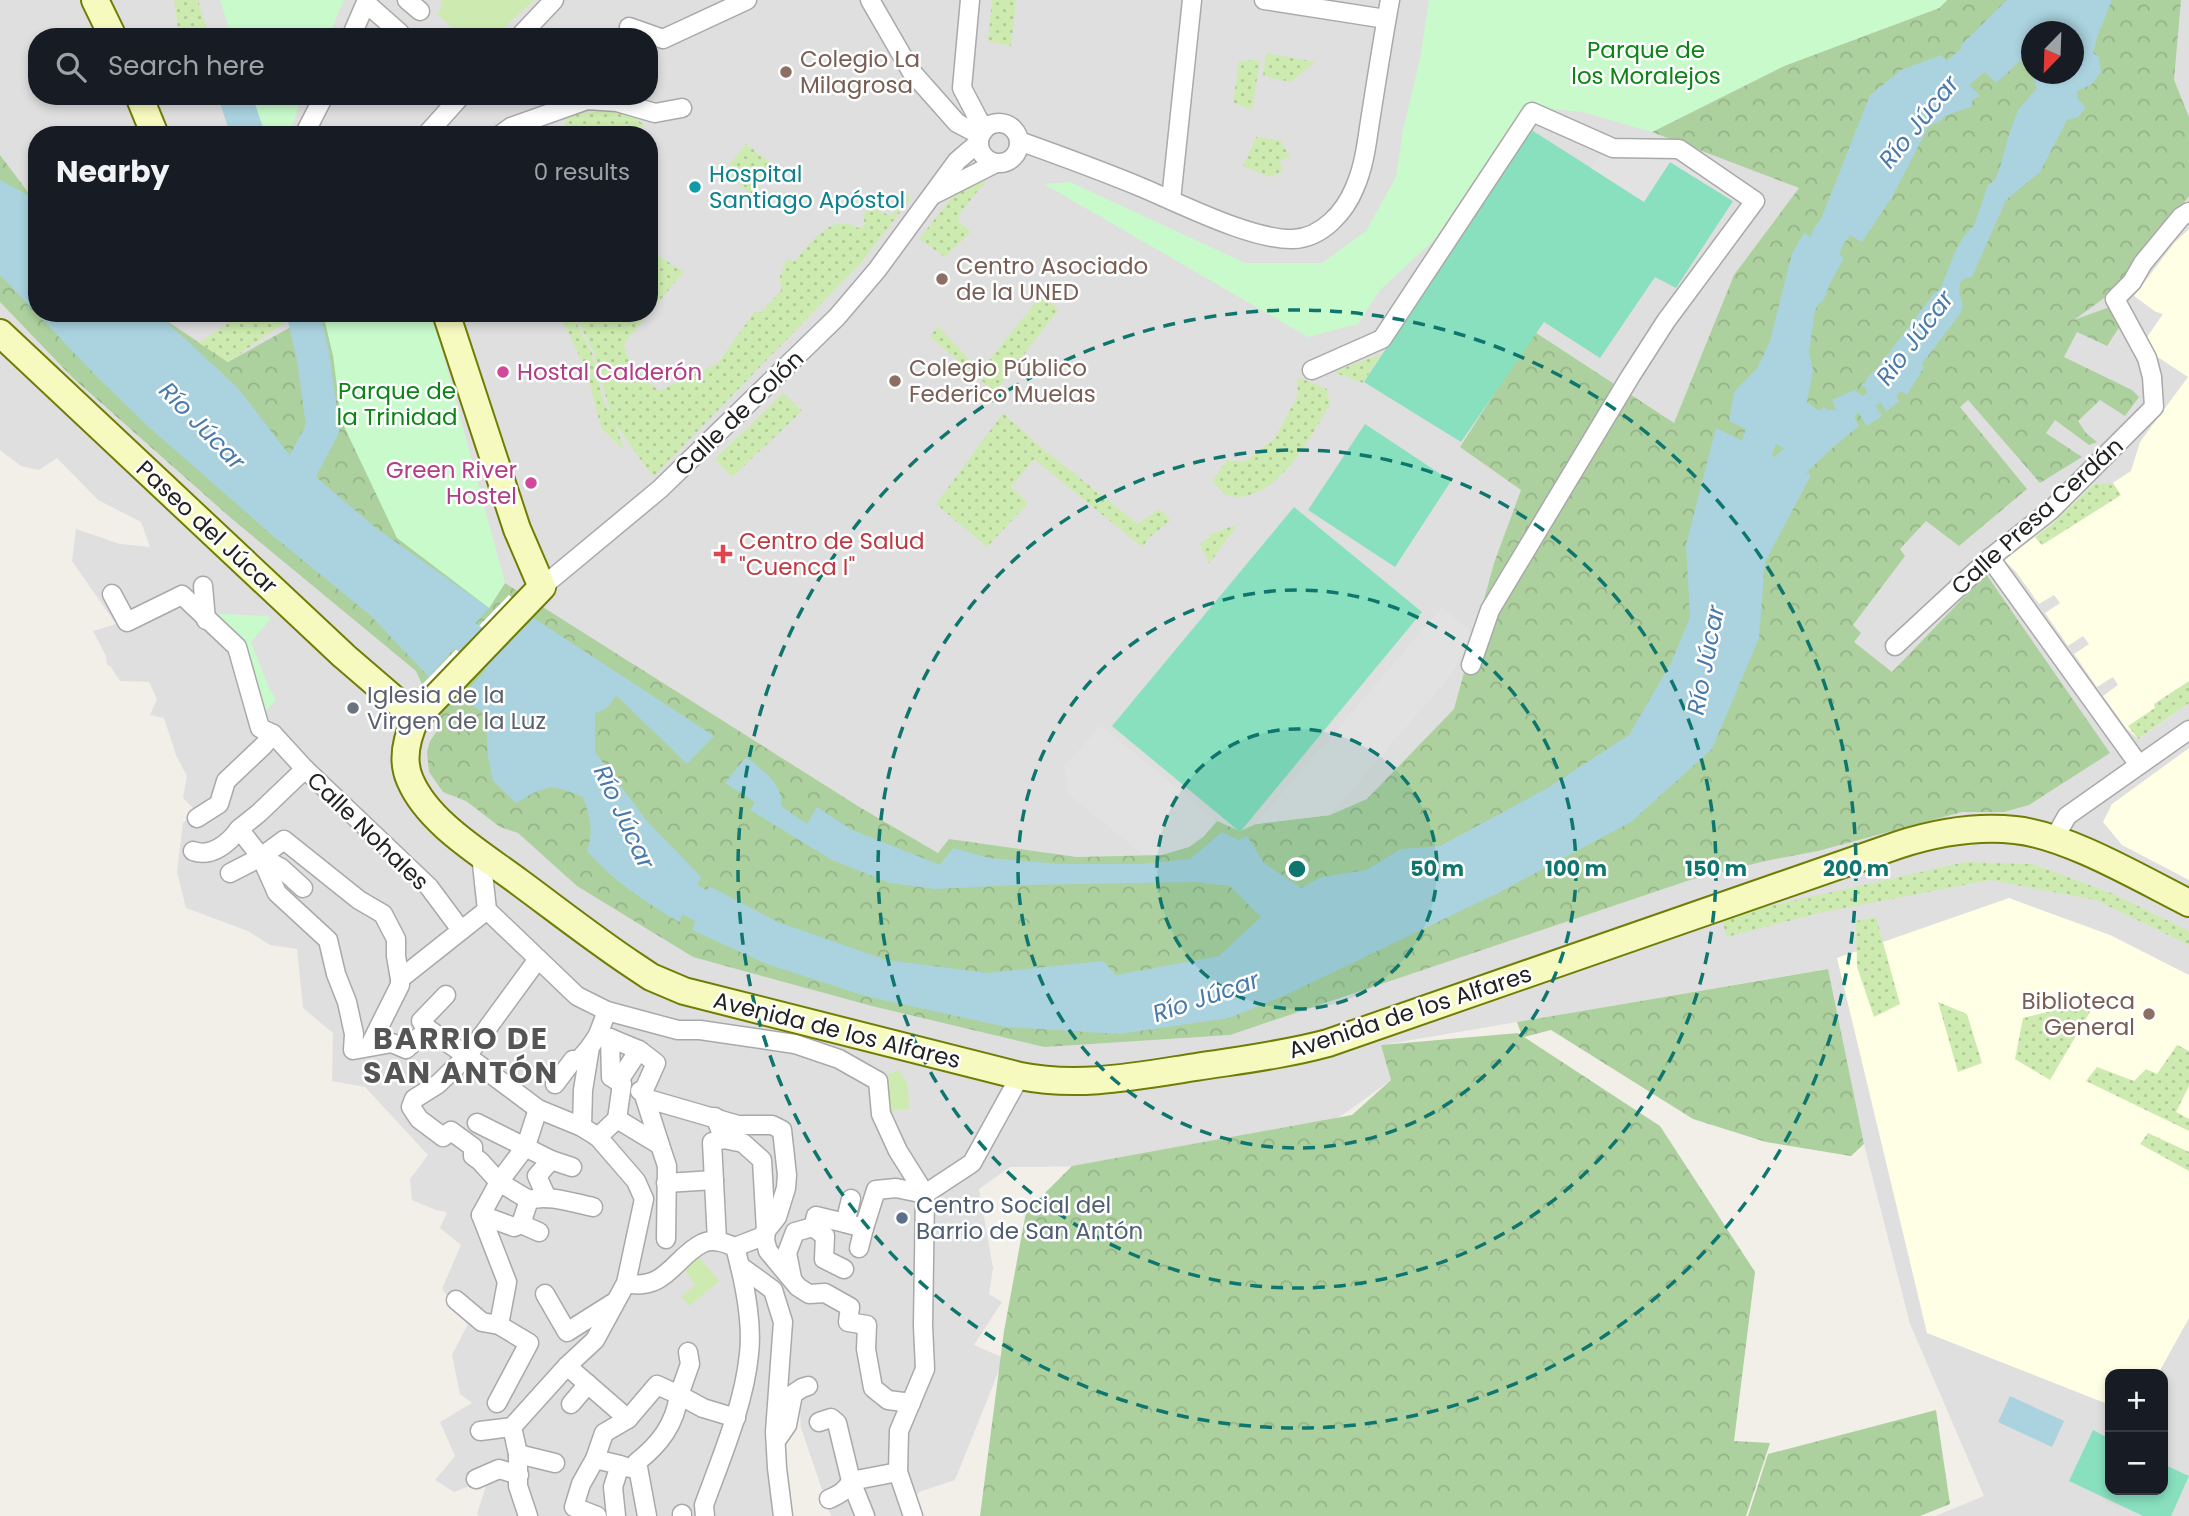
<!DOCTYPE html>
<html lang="en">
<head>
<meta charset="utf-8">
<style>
	body { margin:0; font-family:Poppins,sans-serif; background:#242831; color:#f1f3f6 }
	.controls { position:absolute; right:21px; bottom:21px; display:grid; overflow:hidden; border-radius:14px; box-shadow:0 4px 10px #0003 }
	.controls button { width:63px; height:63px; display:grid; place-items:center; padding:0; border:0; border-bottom:2px solid #363941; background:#171b24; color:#f1f3f6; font:35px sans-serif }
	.compass { position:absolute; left:2021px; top:21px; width:63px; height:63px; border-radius:50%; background:#171b24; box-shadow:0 4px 10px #0003; rotate:203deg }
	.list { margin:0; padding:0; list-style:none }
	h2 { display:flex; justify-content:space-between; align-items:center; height:91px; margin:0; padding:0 28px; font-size:30px }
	h2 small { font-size:23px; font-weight:400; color:#9ea1a6 }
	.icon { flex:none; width:38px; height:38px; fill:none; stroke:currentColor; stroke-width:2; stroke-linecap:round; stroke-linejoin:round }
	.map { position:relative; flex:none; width:2189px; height:1516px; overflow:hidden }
	.search { position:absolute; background:#171b24; box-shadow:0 4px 10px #0003; left:28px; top:28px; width:630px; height:77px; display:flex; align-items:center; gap:18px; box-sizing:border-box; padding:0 24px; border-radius:28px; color:#9ea1a6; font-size:26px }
	.panel { position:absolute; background:#171b24; box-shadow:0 4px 10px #0003; left:28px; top:126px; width:630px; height:196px; border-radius:28px }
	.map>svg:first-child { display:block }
	.residential { fill:#e0dfdf; fill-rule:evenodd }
	.education { fill:#ffffe5 }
	.grass { fill:#cdebb0 }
	.forest { fill:url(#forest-crowns); fill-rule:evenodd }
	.park { fill:#c8facc }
	.garden { fill:url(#garden-dots) }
	.pitch { fill:#88e0be }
	.parking { fill:#e2e2e2 }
	.water { fill:#aad3df }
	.pier { fill:#fff }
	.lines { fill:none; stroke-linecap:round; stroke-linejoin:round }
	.river { stroke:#aad3df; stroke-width:33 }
	.street-casing { stroke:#a9a9a9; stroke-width:21 }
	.secondary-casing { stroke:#707d05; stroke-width:30 }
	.street { stroke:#fff; stroke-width:18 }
	.secondary { stroke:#f7fabf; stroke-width:26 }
	.ring { fill:none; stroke:#0f766e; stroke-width:3.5; stroke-dasharray:12 9 }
	.education-dot { fill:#8d6e63; stroke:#fff; stroke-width:2.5 }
	.culture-dot { fill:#0f9aa8; stroke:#fff; stroke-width:2.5 }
	.hotel-dot { fill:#d1479c; stroke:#fff; stroke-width:2.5 }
	.health-dot { fill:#e0444e; stroke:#fff; stroke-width:2.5 }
	.worship-dot { fill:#6b7280; stroke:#fff; stroke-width:2.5 }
	.service-dot { fill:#5c6f8a; stroke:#fff; stroke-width:2.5 }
	.labels { text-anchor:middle; stroke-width:5; stroke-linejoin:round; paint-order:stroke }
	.park-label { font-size:23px; fill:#0c8416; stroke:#fff }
	.education-label { font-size:23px; fill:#785e54; stroke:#fff; text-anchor:start }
	.culture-label { font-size:23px; fill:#0d838f; stroke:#fff; text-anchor:start }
	.hotel-label { font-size:23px; fill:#b23c85; stroke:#fff; text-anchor:start }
	.street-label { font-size:23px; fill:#222; stroke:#fff }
	.health-label { font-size:23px; fill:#be3a42; stroke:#fff; text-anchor:start }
	.worship-label { font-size:23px; fill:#5b616d; stroke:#fff; text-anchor:start }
	.service-label { font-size:23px; fill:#4e5e75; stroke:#fff; text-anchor:start }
	.water-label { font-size:24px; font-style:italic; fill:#4a7aab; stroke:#fff }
	.district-label { font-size:30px; font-weight:bold; letter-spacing:2px; fill:#555; stroke:#fff }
	.centre { fill:#0f766e; stroke:#fff; stroke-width:3.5 }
	.ring-label { font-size:21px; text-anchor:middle; font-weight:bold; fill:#0f766e; stroke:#fff; stroke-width:5; stroke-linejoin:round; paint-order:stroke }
</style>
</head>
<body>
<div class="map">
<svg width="2189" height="1516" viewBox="0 0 2189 1516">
	<defs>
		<pattern id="forest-crowns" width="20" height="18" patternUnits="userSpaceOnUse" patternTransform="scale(1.75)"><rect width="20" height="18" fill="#add19e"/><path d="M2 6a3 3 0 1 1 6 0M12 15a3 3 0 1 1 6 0" fill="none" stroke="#95b388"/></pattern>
		<pattern id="garden-dots" width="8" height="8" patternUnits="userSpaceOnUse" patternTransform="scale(1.75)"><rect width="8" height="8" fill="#cdebb0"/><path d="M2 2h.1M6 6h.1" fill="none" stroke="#b0c997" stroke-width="1.8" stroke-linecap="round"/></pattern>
	</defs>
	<rect width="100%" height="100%" fill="#f2efe9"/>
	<path class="residential" d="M0 0H2189V1516H1935L1984 1496 1910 1324 1864 1144 1827 969 1382 1045 1391 1080 1344 1114 1319 1128 1250 1133 1205 1162 1130 1166 1010 1167 979 1189 993 1268 989 1294 1002 1302 974 1345 1004 1358 955 1480 919 1492 905 1516H831L801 1428 799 1396 781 1397 780 1470 789 1516H479L477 1514 488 1479 454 1492 435 1480 455 1456 440 1422 472 1403 460 1394 452 1355 469 1322 442 1289 461 1245 440 1228 447 1212 436 1210 412 1200 410 1179 428 1155 365 1087 332 1081 333 1033 303 1008 297 949 270 945 248 931 186 908 177 872 183 823 196 811 183 798 187 776 176 755 164 718 150 715 157 699 149 682 120 681 110 666 107 665 106 656 93 631 116 624 72 561 76 529 120 544 150 547 141 522 98 500 57 458 39 470 21 466 0 450ZM2032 32H2074V74H2032ZM37 37H649V96H37ZM37 135H649V313H37ZM2110 1374H2163V1490H2110Z"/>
	<g class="education">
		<polygon points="2189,229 2189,703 2138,739 2126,728 2103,696 2118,685 2113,677 2097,687 2074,654 2089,644 2083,636 2068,646 2045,613 2060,603 2054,595 2039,604 2016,572 2004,560 2052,524 2094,484 2111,484 2131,471 2140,442 2188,377 2141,346 2163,314 2156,312 2134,296 2174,243"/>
		<polygon points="2189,748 2189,880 2122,845 2103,822 2112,804"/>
		<polygon points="2009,898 2110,935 2189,975 2189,1318 2158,1374 2110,1374 2110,1405 1927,1333 1837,958"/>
	</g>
	<g class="grass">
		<polygon points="441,0 534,0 494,37 463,37 437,14 443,4 440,2"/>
		<polygon points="899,1070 908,1084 909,1109 899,1109 884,1114 881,1077"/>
		<polygon points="694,1251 719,1281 690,1306 681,1297 695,1285 680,1263"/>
	</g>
	<g class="forest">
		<path d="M1947 0H2181L2174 80 2189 117V196L2126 282 2074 320 2115 305 2122 323 2107 346 2077 332 2064 357 2132 390 2139 397 2125 416 2100 400 2078 421 2086 433 2097 442 2089 445 2055 420 2046 433 2082 457 2040 483 1968 400 1960 407 2027 489 1959 546 1926 521 1900 549 1905 556 1853 625 1861 633 1854 642 1892 672 1986 574 2110 753 2029 805 2004 812H1962L1818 851 1765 861 1690 880 1230 1035 1044 1047 872 1006 693 957 577 886 518 833 500 827 466 801 443 792 429 772 427 752 430 741 439 728V722L416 671 232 519 73 378 0 302V155L37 204V313H155L228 362 316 313H323L333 355 489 608 505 583 861 808 938 853 949 839 1077 857 1162 855 1203 837 1217 821 1240 831 1256 824 1330 815 1367 799 1454 709 1494 563 1521 490 1460 447 1496 391 1527 327 1674 423 1734 275 1799 188 1652 132 1784 66 1939 8ZM2032 32H2074V74H2032Z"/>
		<polygon points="1828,969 1864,1144 1851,1156 1766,1142 1693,1119 1551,1030 1524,1037 1660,1126 1755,1272 1734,1441 1770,1443 1746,1516 980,1516 1004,1331 1026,1212 1072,1166 1352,1115 1391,1080 1381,1045 1518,1033 1522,1036 1517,1022"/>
		<polygon points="1936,1410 1950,1504 1920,1516 1748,1516 1768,1454"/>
	</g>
	<g class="park">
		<polygon points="220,0 344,0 328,37 232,37"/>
		<polygon points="1429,0 1947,0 1939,8 1784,66 1652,132 1583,112 1524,106 1434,240 1380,290 1358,324 1308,337 1044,184 1070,182 1245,263 1322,263 1366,231 1396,177 1403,130 1420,59"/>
		<polygon points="252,96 302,96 289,135 264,135"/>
		<polygon points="323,313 432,313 505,583 489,608 397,538 341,420 333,355"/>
		<polygon points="220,614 268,616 271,618 251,642 269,688 276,699 261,717 247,665 213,623"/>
	</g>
	<g class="garden">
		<polygon points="174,0 198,0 209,37 179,37"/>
		<polygon points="992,0 1016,0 1011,46 988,41"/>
		<polygon points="1266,53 1315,62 1291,82 1263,76"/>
		<polygon points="1260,60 1252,110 1233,103 1239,61"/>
		<polygon points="603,111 631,114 645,126 607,135 561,135 568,115"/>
		<polygon points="1256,137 1280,140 1290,157 1280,161 1283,171 1270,177 1243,166"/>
		<polygon points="746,144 773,165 751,194 723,172"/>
		<polygon points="978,179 985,182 960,213 958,221 971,232 945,257 919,239 953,196"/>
		<path d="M907 194 911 198 860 264 653 477 614 422 625 451 601 428 587 372 559 313H571L592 353 603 399 611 416 594 352 577 320 578 318 575 313H649L624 344 630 365 659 391 718 363 755 311 760 313 781 291 780 276 787 258 794 262C811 243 830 212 858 228L865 225 863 215 871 207 891 216Z"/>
		<polygon points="649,250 684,272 649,313"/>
		<polygon points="1041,296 1059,309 995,392 930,337 938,326 980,371"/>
		<polygon points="242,313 289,313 290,319 228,362 199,343"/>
		<polygon points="1381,354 1363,383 1333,372"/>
		<path d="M1297 377 1327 389 1330 405C1309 438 1287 485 1246 496 1240 498 1232 496 1225 495L1212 481 1227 460 1244 462 1275 438 1298 395Z"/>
		<polygon points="783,393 802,411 732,477 715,459"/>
		<polygon points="1003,413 1043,449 1138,524 1159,509 1171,520 1151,536 1142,547 1034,459 1011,487 1028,503 987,547 936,504"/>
		<polygon points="2113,483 2121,495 2042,545 2035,537 2052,524 2094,484"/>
		<polygon points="1238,524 1209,564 1200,545 1213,533"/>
		<polygon points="2189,681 2189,703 2138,739 2128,726 2155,708 2154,704"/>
		<polygon points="1965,862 2032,864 2111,893 2189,931 2189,945 2096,900 1990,880 1824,912 1727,937 1721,917"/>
		<polygon points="1876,917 1900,1004 1874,1017 1857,967 1856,921"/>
		<polygon points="2097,1000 2050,1080 2015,1059 2023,1018"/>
		<polygon points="1938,1002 1967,1014 1982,1063 1958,1072"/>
		<polygon points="2177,1045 2189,1051 2189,1086 2176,1112 2189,1119 2189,1131 2086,1081 2097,1067 2134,1081 2146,1069 2157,1074"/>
		<polygon points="2148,1133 2189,1152 2189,1171 2140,1144"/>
	</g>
	<g class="pitch">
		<polygon points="1530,129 1643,201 1670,162 1733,201 1676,288 1655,277 1600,358 1544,322 1461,442 1364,382"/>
		<polygon points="1365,424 1451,481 1395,567 1308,510"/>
		<polygon points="1294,507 1422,612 1240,832 1112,726"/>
		<polygon points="2093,1430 2110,1439 2110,1490 2163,1490 2163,1464 2189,1476 2171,1516 2143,1516 2069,1481"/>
	</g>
	<g class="parking">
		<polygon points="1613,137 1643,137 1684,144 1748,183 1733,201 1670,162 1644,202 1591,168"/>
		<polygon points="1442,607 1472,633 1452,674 1330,815 1256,824"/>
		<polygon points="1101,725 1217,821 1203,837 1189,847 1162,855 1142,854 1068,794 1064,766"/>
	</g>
	<g class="water">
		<polygon points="2007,0 2028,0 2034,14 2029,22 2034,24 2035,31 2032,32 2031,51 1996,83 1960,46"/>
		<path d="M2047 0H2112L2097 37 2093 53 2099 57 2101 72 2091 85 2077 91V98L2086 108 2078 117 2067 120 2040 172 2006 200 1972 277 1963 279 1960 284 1959 296 1928 351 1915 334C1920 320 1929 308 1937 295 1949 274 1954 241 1974 226L1988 185 1995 180 2001 164 2009 134 2018 110 2037 88 2033 78 2036 74H2074V32L2047 31H2052V21L2038 7Z"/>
		<polygon points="1941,55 1980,96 1973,99 1971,107 1932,120 1892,197 1862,242 1821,219 1870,95 1901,70"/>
		<polygon points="0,180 37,200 37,313 139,313 153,319 157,313 237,387 288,453 376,528 489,608 429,677 370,615 272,535 150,428 99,379 0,275"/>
		<polygon points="1804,233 1844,258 1815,310 1809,352 1813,370 1807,402 1819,411 1824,407 1833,414 1838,415 1832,400 1854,390 1863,396 1869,391 1861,384 1876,378 1883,380 1887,377 1883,374 1904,344 1924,367 1907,395 1899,389 1894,391 1899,401 1886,412 1881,402 1876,406 1882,416 1867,426 1858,412 1854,417 1859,426 1837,444 1833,430 1830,435 1833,444 1820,446 1814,463 1729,421 1734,392 1758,367 1770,341 1792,253"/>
		<path d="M292 313H314C322 353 333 393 324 433L317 430 312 362 303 354Z"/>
		<path d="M1716 428 1811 475 1765 562 1759 638 1712 749 1631 822 1498 893 1290 993 1229 1018 1119 1034 1006 1027 865 996 767 964 692 930 709 886 778 922 886 960 988 973 1103 961 1116 975 1219 956 1261 917 1230 886 1196 882 1019 885 935 889 890 883 832 860 750 810 755 802 725 783 746 757C762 770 784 784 781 806L807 824 817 807 852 830 940 865 953 848 989 858 1061 864H1139L1190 859 1222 832 1239 840 1247 836 1264 863 1301 888 1322 877 1366 870 1401 849 1440 846 1546 789 1629 735 1672 661 1690 617 1686 545Z"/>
		<path d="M532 617 714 736 687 764 616 695C611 704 606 711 595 713V752L647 821 701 877 679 922C646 902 613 881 587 851 594 831 590 816 583 797 549 783 547 785 516 803L493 781 488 756 486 714 461 698Z"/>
		<polygon points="2010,1396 2064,1421 2052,1447 1998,1422"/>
	</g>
	<polygon class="pier" points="509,595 532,617 436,717 412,695"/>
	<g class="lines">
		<g class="river">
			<polyline points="235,96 248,135"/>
			<polyline points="1930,108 1959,72 2046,0"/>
			<polyline points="1810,290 1828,237 1864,191"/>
			<polyline points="1882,386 1889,380 1946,305"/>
			<polyline points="1742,492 1775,394"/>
			<polyline points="1758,495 1832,426"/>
			<polyline points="282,505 323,428 313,356 303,313"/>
			<polyline points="429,611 534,684"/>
			<polyline points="652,878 742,929"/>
		</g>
		<g class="street-casing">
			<g id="street">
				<polyline points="407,0 420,11"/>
				<polyline points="870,0 911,71 957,123 980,135"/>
				<polyline points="970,0 962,88 984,130"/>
				<polyline points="1264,0 1386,19"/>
				<polyline points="366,3 400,33"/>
				<polyline points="629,27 663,39 747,0"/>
				<polyline points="351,37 367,0"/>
				<polyline points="519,37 554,0"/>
				<circle cx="999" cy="143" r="20"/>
				<polyline points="304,135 324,96"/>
				<polyline points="426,135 461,96"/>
				<polyline points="500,135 511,127 587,100 617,102 655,113 682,108"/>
				<path d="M1019 141C1061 156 1102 171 1143 188 1183 205 1252 240 1293 239 1322 238 1345 212 1355 187 1365 164 1367 140 1371 115 1377 77 1383 38 1390 0"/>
				<polyline points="935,194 994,164"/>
				<polyline points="1171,200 1192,0"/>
				<polyline points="1312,370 1382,339 1532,112 1613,148 1679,149 1755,201 1666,321 1630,377 1490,610 1471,665"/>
				<polyline points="1990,558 2139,765"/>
				<polyline points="203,586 206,620"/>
				<polyline points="542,587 660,489 837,317 877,270 957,161 978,143"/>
				<polyline points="112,594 127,622 182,595 237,647 260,728 273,734 305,769 429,887 461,930"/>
				<polyline points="1895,646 1990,558 2051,510 2154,407 2152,377 2147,358 2115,299 2132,282 2143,263 2181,217 2189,212"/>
				<polyline points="197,818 219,804 226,781 263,746 273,734"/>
				<polyline points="239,829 259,813 305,769"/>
				<polyline points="2054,839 2067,816 2189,730"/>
				<path d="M193 851C211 858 229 843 239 829L261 857 284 840 359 900 383 914 396 939V956L400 979"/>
				<polyline points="481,855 487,910 577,996 607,1011 678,1030 700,1030 795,1044 839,1059 878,1081 881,1114 898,1151 925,1194"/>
				<polyline points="261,857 277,893 328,940 336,974 347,1002 354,1034 353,1050 392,1043 406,1049 428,1029 467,1056 538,1109 582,1127 598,1137 636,1181 644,1199 626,1283 595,1340 567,1366 512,1427 480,1431"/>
				<polyline points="230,873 261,857 281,868 303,888"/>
				<polyline points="428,1029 421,1021 446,995"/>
				<polyline points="598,1035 610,1038 611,1077 622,1084 617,1119"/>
				<polyline points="610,1038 639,1050 618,1082"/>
				<polyline points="370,1045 400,985 400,979 487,910"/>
				<polyline points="639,1050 656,1063 643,1092 648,1099 738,1125 772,1125 782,1130 787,1175 786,1188 777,1217 766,1231 765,1240 768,1251 798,1287 809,1294 825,1293 850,1307 848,1322 867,1325 866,1349 873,1388 888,1400 911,1403"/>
				<polyline points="555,1084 573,1060 578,1061 590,1047"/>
				<polyline points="640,1091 643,1092 660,1145"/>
				<polyline points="715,1117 724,1139 743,1143 762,1160 766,1231 761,1237 735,1247"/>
				<polyline points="477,1123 551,1160 572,1167"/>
				<polyline points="582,1127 583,1090 590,1047 598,1035 607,1011"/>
				<polyline points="598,1137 617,1119 660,1145 667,1166 666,1239"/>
				<polyline points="666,1183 714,1180"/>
				<polyline points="547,1198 537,1176 551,1160"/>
				<polyline points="851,1199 845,1223 864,1228 876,1190 896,1188 925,1194"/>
				<path d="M529 1200C549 1194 573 1203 593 1207"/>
				<polyline points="481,1215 514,1227 521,1224 539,1232"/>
				<polyline points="521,1224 529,1200 499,1182 480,1161 473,1156 473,1147 451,1131 443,1137 419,1119 411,1107 414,1099 438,1084 467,1056 538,959"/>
				<polyline points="813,1227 825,1236 824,1259 844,1269"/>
				<polyline points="717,1241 712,1142 724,1139"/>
				<polyline points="859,1248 864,1228"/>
				<polyline points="740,1266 773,1290 783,1322 775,1432 777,1468 783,1516"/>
				<polyline points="792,1278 787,1253 795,1232 813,1227 816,1216 845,1223"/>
				<path d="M626 1283C666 1292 675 1256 703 1243 713 1238 725 1243 735 1247 744 1280 753 1320 749 1354 744 1405 721 1458 704 1505L705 1516"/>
				<polyline points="545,1294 567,1332 613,1303"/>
				<polyline points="456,1300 482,1322 499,1325 529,1343 497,1403"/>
				<polyline points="499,1325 507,1282 481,1215 499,1182 526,1146 538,1109"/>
				<polyline points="567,1366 628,1419"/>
				<polyline points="571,1404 588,1384"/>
				<polyline points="819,1422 831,1418 837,1423 851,1481 865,1516"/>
				<polyline points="512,1427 518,1454 518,1486 528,1516"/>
				<polyline points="778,1438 787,1425 793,1394 802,1388 808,1386"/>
				<polyline points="518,1454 555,1463"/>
				<polyline points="595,1459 604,1433 628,1419 657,1385 679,1395 690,1364 688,1352"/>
				<polyline points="476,1479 499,1469 519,1475"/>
				<path d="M829 1499C840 1494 846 1491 851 1481L898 1472"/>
				<polyline points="682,1514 682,1516"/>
				<polyline points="597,1516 574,1507 581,1484 595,1459 620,1465"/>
				<polyline points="616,1516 613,1487 620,1465 630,1468"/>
				<path d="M647 1516 637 1462C660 1444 675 1424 679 1395L703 1408 736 1418"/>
				<polyline points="913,1516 898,1472 899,1431 925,1369 923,1326 925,1194 972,1163 1020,1076"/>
			</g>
		</g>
		<g class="secondary-casing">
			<g id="secondary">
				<polyline points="95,0 113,37"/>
				<polyline points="139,96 155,135"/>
				<path d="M446 313 517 529 542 587 416 718C407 737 401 760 410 780 428 823 483 855 519 882 557 910 594 939 633 965L651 977 684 991 1020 1076C1079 1088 1137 1076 1196 1067 1240 1060 1284 1055 1328 1043L1898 845C1935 833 1976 826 2015 830 2067 835 2141 879 2189 903"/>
				<polyline points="0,333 344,656 416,718"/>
			</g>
		</g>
		<use href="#street" class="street"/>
		<use href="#secondary" class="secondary"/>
	</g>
	<circle cx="1297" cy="869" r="140" fill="#0f766e" fill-opacity=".12"/>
	<g class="ring">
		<circle cx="1297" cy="869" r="140"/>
		<circle cx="1297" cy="869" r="279"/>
		<circle cx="1297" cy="869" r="419"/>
		<circle cx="1297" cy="869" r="559"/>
	</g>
	<g class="education-dot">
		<circle cx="786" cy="72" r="7"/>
		<circle cx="942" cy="279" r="7"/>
		<circle cx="895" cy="381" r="7"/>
		<circle cx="2149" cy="1014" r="7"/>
	</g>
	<circle class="culture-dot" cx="695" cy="187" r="7"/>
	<g class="hotel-dot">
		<circle cx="503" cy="372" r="7"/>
		<circle cx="531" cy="483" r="7"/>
	</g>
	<path class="health-dot" d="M719.5 543.5h7v7h7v7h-7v7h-7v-7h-7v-7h7z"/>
	<circle class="worship-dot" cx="353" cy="708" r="7"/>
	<circle class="service-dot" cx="902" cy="1218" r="7"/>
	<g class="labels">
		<g class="park-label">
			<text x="1646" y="58">Parque de<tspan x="1646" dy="26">los Moralejos</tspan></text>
			<text x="397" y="399">Parque de<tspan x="397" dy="26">la Trinidad</tspan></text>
		</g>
		<g class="education-label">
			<text x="800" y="67">Colegio La<tspan x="800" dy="26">Milagrosa</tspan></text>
			<text x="956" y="274">Centro Asociado<tspan x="956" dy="26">de la UNED</tspan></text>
			<text x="909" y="376">Colegio Público<tspan x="909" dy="26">Federico Muelas</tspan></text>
			<text x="2135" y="1009" text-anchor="end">Biblioteca<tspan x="2135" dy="26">General</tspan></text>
		</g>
		<g class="culture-label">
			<text x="709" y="182">Hospital<tspan x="709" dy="26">Santiago Apóstol</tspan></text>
		</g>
		<g class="hotel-label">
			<text x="517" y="380">Hostal Calderón</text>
			<text x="517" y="478" text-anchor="end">Green River<tspan x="517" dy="26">Hostel</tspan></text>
		</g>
		<g class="street-label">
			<text transform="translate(739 413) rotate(-44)" y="8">Calle de Colón</text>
			<text transform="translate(2037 516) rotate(-42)" y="8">Calle Presa Cerdán</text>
			<text transform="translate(207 527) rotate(43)" y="8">Paseo del Júcar</text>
			<text transform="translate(368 831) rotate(44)" y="8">Calle Nohales</text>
			<text transform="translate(1410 1012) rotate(-18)" y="8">Avenida de los Alfares</text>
			<text transform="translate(837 1030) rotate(14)" y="8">Avenida de los Alfares</text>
		</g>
		<g class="health-label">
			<text x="739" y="549">Centro de Salud<tspan x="739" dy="26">"Cuenca I"</tspan></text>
		</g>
		<g class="worship-label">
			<text x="367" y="703">Iglesia de la<tspan x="367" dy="26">Virgen de la Luz</tspan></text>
		</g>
		<g class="service-label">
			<text x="916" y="1213">Centro Social del<tspan x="916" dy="26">Barrio de San Antón</tspan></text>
		</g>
		<g class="water-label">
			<text transform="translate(1919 122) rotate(-51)" y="8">Río Júcar</text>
			<text transform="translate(1915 338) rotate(-53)" y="8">Rio Júcar</text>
			<text transform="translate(202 426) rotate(46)" y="8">Río Júcar</text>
			<text transform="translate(1706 660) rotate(-79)" y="8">Río Júcar</text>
			<text transform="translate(624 817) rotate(65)" y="8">Río Júcar</text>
			<text transform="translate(1206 997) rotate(-19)" y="8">Río Júcar</text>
		</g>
		<g class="district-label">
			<text x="461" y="1049">BARRIO DE<tspan x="461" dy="34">SAN ANTÓN</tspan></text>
		</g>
	</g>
	<circle cx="1297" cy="869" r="10" class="centre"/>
	<g class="ring-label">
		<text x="1437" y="876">50 m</text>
		<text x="1576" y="876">100 m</text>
		<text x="1716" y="876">150 m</text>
		<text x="1856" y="876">200 m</text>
	</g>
</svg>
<div class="controls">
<button>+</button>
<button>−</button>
</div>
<svg class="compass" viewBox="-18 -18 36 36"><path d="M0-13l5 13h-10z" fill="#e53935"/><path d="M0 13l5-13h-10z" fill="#9ea1a6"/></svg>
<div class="search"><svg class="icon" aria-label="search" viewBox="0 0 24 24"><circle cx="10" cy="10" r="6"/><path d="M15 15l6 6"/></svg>Search here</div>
<section class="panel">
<h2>Nearby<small>0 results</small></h2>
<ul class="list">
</ul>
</section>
</div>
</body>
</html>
